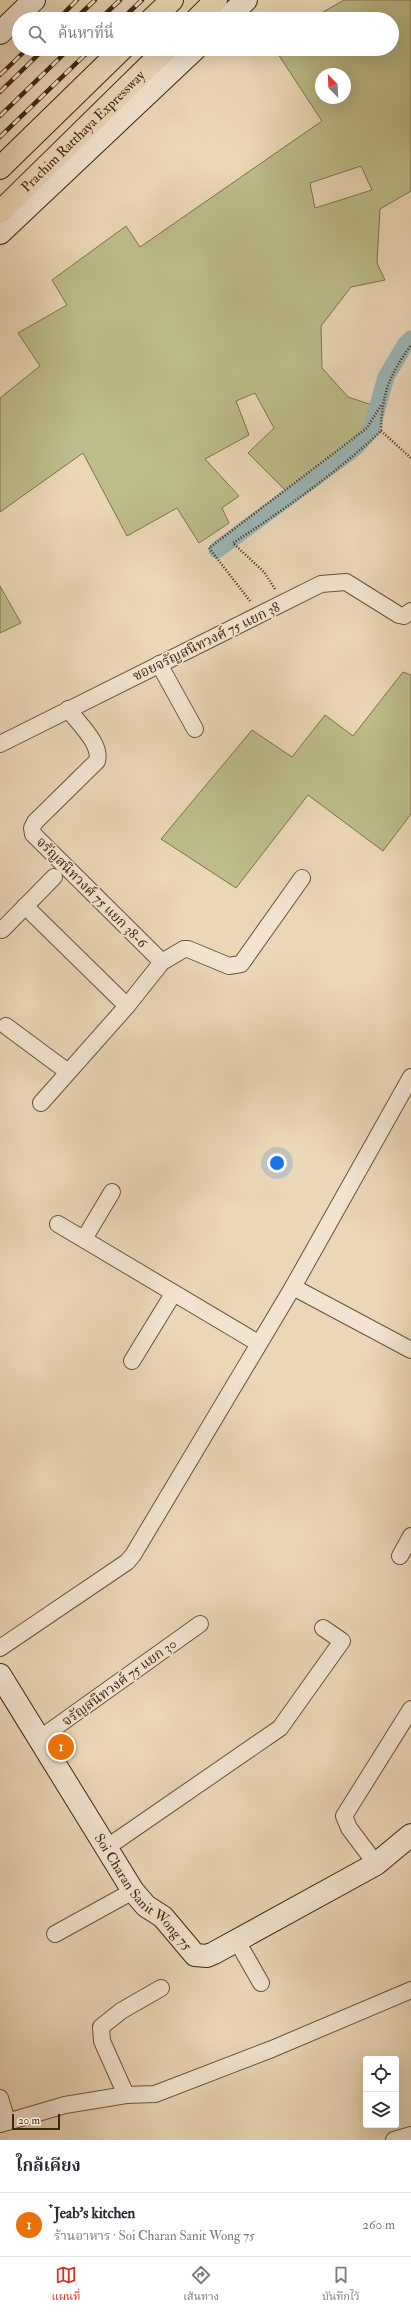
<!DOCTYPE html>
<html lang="th">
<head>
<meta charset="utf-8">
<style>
	body { margin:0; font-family:"IM FELL Double Pica","Noto Serif Thai",serif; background:#f2f2f3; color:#2b2b33 }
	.controls { position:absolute; right:12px; bottom:12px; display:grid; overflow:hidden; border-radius:4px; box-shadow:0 4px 16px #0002 }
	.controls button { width:36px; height:36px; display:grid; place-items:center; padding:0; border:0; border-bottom:1px solid #e1e1e2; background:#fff; color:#2b2b33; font:20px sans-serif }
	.compass { position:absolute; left:315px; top:68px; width:36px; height:36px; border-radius:50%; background:#fff; box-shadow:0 4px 16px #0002; rotate:336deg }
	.scale { position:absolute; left:12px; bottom:10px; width:48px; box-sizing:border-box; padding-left:4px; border:2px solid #41260e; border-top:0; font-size:11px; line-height:14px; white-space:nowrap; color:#41260e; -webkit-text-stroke:3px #f2e4d0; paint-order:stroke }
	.you { position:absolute; left:277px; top:1163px; width:14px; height:14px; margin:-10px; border:3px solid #fff; border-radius:50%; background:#1a73e8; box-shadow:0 0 0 6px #1a73e833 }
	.badge { display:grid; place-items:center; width:26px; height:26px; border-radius:50%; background:#d93025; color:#fff; font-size:13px; font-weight:700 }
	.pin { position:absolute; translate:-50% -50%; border:2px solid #fff; box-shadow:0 1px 4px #0006 }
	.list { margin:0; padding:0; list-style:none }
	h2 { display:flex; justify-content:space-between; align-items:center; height:52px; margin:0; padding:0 16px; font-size:17px }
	h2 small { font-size:13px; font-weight:400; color:#7c7c81 }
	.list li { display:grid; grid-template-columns:26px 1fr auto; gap:12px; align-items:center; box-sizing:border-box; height:64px; padding:0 16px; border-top:1px solid #e1e1e2 }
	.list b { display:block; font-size:15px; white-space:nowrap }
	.list p { margin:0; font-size:13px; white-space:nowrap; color:#7c7c81 }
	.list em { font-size:13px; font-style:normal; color:#7c7c81 }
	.icon { flex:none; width:22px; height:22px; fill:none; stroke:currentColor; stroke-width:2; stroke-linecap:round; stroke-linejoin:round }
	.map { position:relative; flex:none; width:411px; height:2140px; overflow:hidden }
	.search { position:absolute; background:#fff; box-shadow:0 4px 16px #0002; left:12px; right:12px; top:12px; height:44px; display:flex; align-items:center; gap:10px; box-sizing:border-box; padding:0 14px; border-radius:22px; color:#7c7c81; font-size:15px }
	.sheet { height:116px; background:#fff }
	nav { display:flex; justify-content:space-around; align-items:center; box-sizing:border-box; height:56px; border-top:1px solid #e1e1e2; background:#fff; font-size:11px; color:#7c7c81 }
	nav a { display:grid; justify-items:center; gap:2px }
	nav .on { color:#d93025 }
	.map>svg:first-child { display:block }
	.green { fill:#bdbc8a; stroke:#7f714c; fill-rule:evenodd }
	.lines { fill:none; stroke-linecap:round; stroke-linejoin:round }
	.canal { stroke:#9bb7b7; stroke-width:17 }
	.street-casing { stroke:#6c5238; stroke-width:18 }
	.secondary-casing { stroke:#41260e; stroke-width:24 }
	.highway-casing { stroke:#41260e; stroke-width:24 }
	.path { stroke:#41260e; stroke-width:2.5; stroke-dasharray:1 2; stroke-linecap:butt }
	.street { stroke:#f2e4d0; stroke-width:16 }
	.secondary { stroke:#f2e4d0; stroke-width:22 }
	.highway { stroke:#ebd6b6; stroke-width:22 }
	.rail-casing { stroke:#41260e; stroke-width:4.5 }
	.rail { stroke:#f2e4d0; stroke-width:3; stroke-dasharray:9; stroke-linecap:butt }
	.labels { text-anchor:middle; stroke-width:3.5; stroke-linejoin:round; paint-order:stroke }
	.street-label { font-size:14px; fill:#41260e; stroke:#f2e4d0 }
</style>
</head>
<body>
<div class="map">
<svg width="411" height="2140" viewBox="0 0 411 2140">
	<rect width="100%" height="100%" fill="#ebd6b6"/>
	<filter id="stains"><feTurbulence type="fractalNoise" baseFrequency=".005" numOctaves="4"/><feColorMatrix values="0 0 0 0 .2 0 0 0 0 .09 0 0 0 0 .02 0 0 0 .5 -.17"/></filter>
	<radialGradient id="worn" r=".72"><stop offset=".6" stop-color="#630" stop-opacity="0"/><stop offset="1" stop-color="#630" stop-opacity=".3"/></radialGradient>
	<g class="green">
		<path d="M344 0H411V191L380 209 377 263 385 280 351 287 321 326 322 368 348 397 372 405 361 438 289 494 248 453 274 428 255 393 236 401 249 435 205 459 239 496 222 508 229 523 199 543 177 508 127 536 83 453 0 512V398L40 366 18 333 67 305 52 280 126 226 140 247 322 121 278 54 258 50 392 49V19H311ZM321 74H345V98H321ZM361 166 372 190 315 208 310 183Z"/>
		<polygon points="0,586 21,623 0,633"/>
		<polygon points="403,672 411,675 411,814 383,851 308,795 236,888 161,839 252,730 292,757 325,715 353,736"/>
	</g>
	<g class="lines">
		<polyline class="canal" points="217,550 355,448 371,430 386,377 405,345 411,339"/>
		<g class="street-casing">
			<g id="street">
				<polyline points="159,664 195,729"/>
				<path d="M68 709C78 723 102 744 97 761L35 822 32 828 33 834 162 962"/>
				<polyline points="0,744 321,584 346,582 399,615 404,616 411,611"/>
				<polyline points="25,906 127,1006"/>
				<polyline points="2,930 54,877"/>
				<polyline points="6,1026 68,1072"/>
				<polyline points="41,1103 127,1006 162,962 184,949 188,949 229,966 241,964 302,878"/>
				<polyline points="58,1224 258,1343"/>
				<polyline points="84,1239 112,1192"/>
				<polyline points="293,1287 411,1350"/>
				<polyline points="132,1361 173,1294"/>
				<polyline points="400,1556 411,1536"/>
				<polyline points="0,1648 127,1562 133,1555 293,1287 411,1077"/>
				<polyline points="39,1739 200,1624"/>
				<polyline points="106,1848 280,1728 342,1641 323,1628"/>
				<polyline points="376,1864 349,1828 344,1816 411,1709"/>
				<polyline points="55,1934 133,1891"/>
				<polyline points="237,1941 261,1983"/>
				<polyline points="126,2095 102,2041 101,2027 121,2011 161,1988"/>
				<polyline points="0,2098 7,2121"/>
				<polyline points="0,2124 65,2105 126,2095 155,2094 272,2049 411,1990"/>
				<polyline points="394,2140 411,2135"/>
			</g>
		</g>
		<g class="secondary-casing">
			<g id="secondary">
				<polyline points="226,19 246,0"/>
				<polyline points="0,33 34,0"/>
				<polyline points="0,233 195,49"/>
				<path id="s1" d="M0 1675 133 1891 146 1906 163 1917 195 1955 207 1956 214 1953 376 1864 411 1835"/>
			</g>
		</g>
		<g class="highway-casing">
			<g id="highway">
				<polyline points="152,19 172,0"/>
				<polyline points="197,19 216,0"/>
				<polyline points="0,168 122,49"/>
				<path id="s2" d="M0 212 166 49"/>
			</g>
		</g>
		<g class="path">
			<polyline points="381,431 411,458"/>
			<path d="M275 589 264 572 233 543C285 509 336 473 381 431 382 393 389 376 411 345"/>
			<polyline points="250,601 209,548 367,428 381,405"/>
		</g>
		<use href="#street" class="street"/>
		<use href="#secondary" class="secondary"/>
		<use href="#highway" class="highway"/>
		<g class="rail-casing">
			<g id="rail">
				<polyline points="58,19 77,0"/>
				<polyline points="75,19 95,0"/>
				<polyline points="100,19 120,0"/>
				<polyline points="122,19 142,0"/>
				<polyline points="0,75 27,49"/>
				<polyline points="0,92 44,49"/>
				<polyline points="0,116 69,49"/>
				<polyline points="0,137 91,49"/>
			</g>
		</g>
		<use href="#rail" class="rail"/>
	</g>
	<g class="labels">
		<g class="street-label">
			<text dy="5" stroke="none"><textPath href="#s2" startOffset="116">Prachim Ratthaya Expressway</textPath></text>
			<text transform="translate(206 641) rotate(-26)" y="5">ซอยจรัญสนิทวงศ์ 75 แยก 38</text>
			<text transform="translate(92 892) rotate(45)" y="5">จรัญสนิทวงศ์ 75 แยก 38-6</text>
			<text transform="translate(119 1682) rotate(-36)" y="5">จรัญสนิทวงศ์ 75 แยก 30</text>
			<text dy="5" stroke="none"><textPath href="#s1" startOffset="261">Soi Charan Sanit Wong 75</textPath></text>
		</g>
	</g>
	<rect width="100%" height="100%" filter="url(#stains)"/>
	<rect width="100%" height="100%" fill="url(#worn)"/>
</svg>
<div class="controls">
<button><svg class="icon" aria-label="locate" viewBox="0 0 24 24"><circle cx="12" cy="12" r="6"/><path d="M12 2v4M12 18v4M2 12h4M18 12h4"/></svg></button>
<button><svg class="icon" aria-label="layers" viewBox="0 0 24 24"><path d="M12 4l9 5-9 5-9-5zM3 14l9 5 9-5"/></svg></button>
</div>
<svg class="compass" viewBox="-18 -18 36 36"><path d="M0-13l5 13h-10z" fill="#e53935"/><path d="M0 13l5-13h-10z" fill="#7c7c81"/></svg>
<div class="scale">20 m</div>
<div class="you"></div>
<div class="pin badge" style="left:61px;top:1747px;background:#e8710a">1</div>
<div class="search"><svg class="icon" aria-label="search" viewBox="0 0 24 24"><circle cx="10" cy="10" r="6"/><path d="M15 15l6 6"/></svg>ค้นหาที่นี่</div>
</div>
<section class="sheet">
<h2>ใกล้เคียง<small></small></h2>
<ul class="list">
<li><span class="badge" style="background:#e8710a">1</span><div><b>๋Jeab's kitchen</b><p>ร้านอาหาร · Soi Charan Sanit Wong 75</p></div><em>260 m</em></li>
</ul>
</section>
<nav>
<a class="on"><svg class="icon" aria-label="map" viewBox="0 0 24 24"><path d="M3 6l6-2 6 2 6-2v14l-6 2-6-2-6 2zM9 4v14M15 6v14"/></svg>แผนที่</a>
<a><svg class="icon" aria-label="directions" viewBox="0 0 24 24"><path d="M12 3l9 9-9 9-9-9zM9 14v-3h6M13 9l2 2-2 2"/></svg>เส้นทาง</a>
<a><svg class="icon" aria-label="saved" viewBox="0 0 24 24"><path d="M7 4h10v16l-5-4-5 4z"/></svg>บันทึกไว้</a>
</nav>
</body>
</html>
